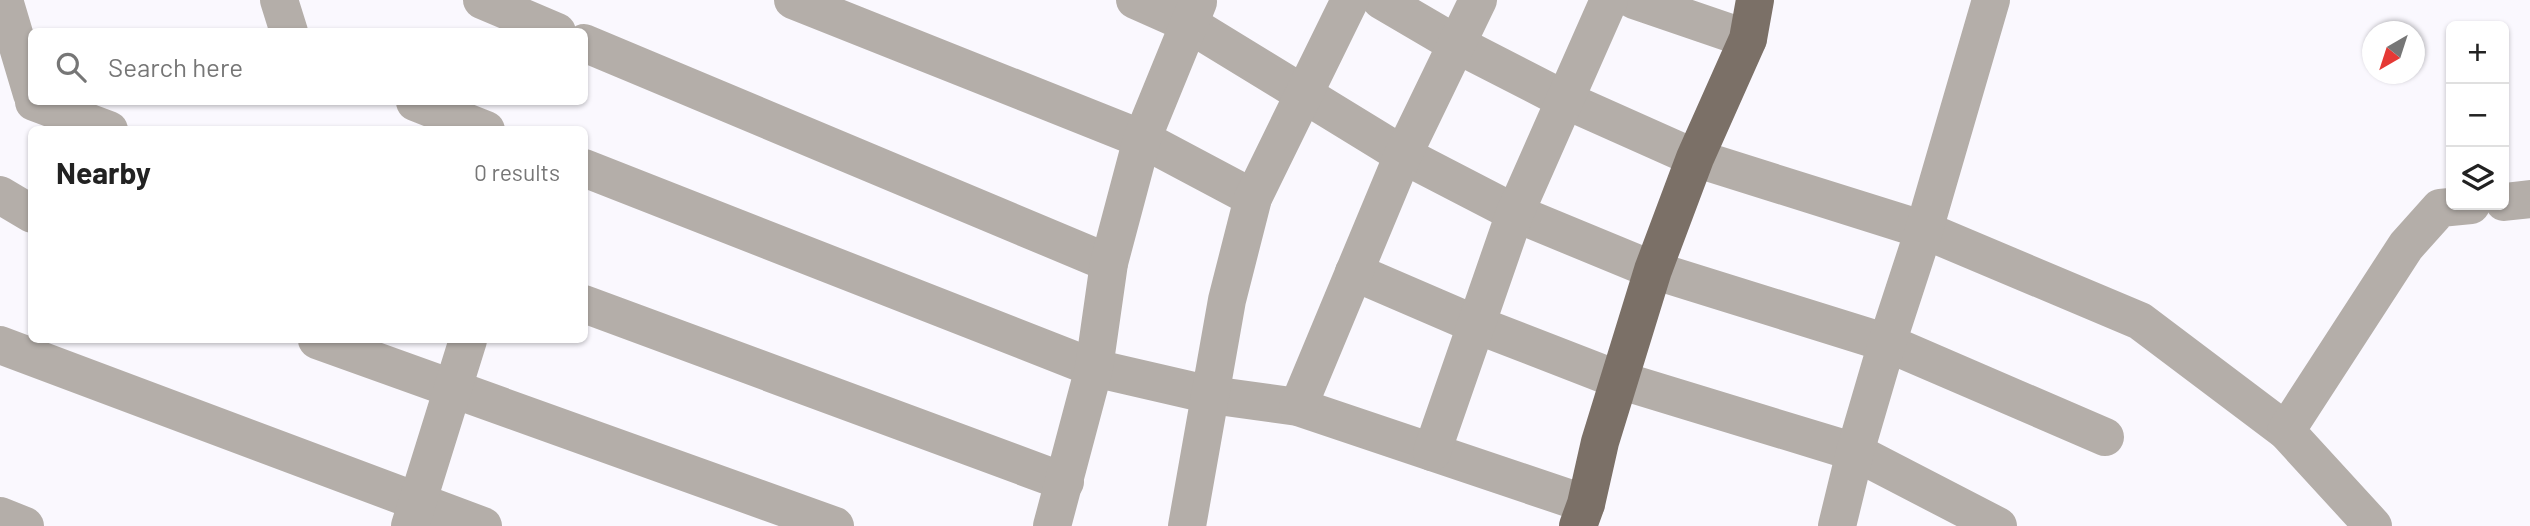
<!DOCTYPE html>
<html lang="en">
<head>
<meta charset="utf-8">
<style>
	body { margin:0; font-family:Barlow,sans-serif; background:#f2f2f2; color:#222 }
	.controls { position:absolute; right:21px; top:21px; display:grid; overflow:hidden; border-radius:10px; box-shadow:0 2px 5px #0004 }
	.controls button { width:63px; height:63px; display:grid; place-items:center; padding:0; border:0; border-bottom:2px solid #e0e0e0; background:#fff; color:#222; font:35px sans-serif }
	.compass { position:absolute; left:2362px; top:21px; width:63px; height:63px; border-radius:50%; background:#fff; box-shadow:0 2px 5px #0004; rotate:219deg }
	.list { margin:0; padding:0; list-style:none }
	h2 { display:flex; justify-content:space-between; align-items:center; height:91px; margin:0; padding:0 28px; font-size:30px }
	h2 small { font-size:23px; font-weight:400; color:#767676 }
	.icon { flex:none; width:38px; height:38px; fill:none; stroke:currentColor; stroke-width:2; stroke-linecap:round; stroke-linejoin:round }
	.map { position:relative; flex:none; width:2530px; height:526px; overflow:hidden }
	.search { position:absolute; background:#fff; box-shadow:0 2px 5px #0004; left:28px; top:28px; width:560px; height:77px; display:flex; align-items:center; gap:18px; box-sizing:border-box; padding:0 24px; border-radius:10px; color:#767676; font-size:26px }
	.panel { position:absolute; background:#fff; box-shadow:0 2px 5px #0004; left:28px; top:126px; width:560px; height:217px; border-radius:10px }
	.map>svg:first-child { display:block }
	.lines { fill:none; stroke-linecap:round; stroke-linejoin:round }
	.minor { stroke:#b4aea9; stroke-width:38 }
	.major { stroke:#7b7067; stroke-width:38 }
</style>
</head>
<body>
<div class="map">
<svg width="2530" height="526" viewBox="0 0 2530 526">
	<rect width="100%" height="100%" fill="#faf8fe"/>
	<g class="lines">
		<g class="minor">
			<polyline points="4,0 32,94"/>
			<polyline points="279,0 289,32"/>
			<polyline points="482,0 557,32"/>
			<polyline points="793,0 1142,139 1253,198"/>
			<polyline points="1135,0 1189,24 1403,155 1515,213 1653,270 1887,343 2105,437"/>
			<polyline points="1381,0 1456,44 1565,100 1695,158 1924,230 2140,321 2286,431"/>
			<polyline points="1634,0 1748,39"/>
			<polyline points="584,43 1109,263"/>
			<polyline points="34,102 109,130"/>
			<polyline points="415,102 486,130"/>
			<polyline points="584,168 1094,368 1211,395 1298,407 1586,504"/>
			<polyline points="0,195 32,214"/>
			<polyline points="2504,202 2530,199"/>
			<polyline points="1354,272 1477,325 1619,380 1855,452 1998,526"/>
			<polyline points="584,304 1065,482"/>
			<polyline points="317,340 835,526"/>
			<polyline points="0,345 483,526"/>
			<polyline points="1298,407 1403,155 1478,0"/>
			<polyline points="1432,452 1515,213 1609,0"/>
			<polyline points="0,516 25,526"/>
			<polyline points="410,526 468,340"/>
			<polyline points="1052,526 1094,368 1109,263 1142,139 1198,2"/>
			<polyline points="1187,526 1227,300 1253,198 1350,0"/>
			<polyline points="1837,526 1855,452 1887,343 1924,230 1991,0"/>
			<polyline points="2373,526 2286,431 2406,246 2440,208 2471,205"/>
		</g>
		<polyline class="major" points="1578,526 1586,504 1600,442 1653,270 1695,158 1748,39 1755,0"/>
	</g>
</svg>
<div class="controls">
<button>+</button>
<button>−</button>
<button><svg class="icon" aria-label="layers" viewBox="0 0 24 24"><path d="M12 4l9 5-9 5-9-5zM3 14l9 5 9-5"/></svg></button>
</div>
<svg class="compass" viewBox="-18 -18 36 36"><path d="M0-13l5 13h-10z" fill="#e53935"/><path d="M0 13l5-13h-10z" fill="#767676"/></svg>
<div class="search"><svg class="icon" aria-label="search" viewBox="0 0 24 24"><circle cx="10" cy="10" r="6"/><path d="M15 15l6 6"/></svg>Search here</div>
<section class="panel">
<h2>Nearby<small>0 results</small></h2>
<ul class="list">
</ul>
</section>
</div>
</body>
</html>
